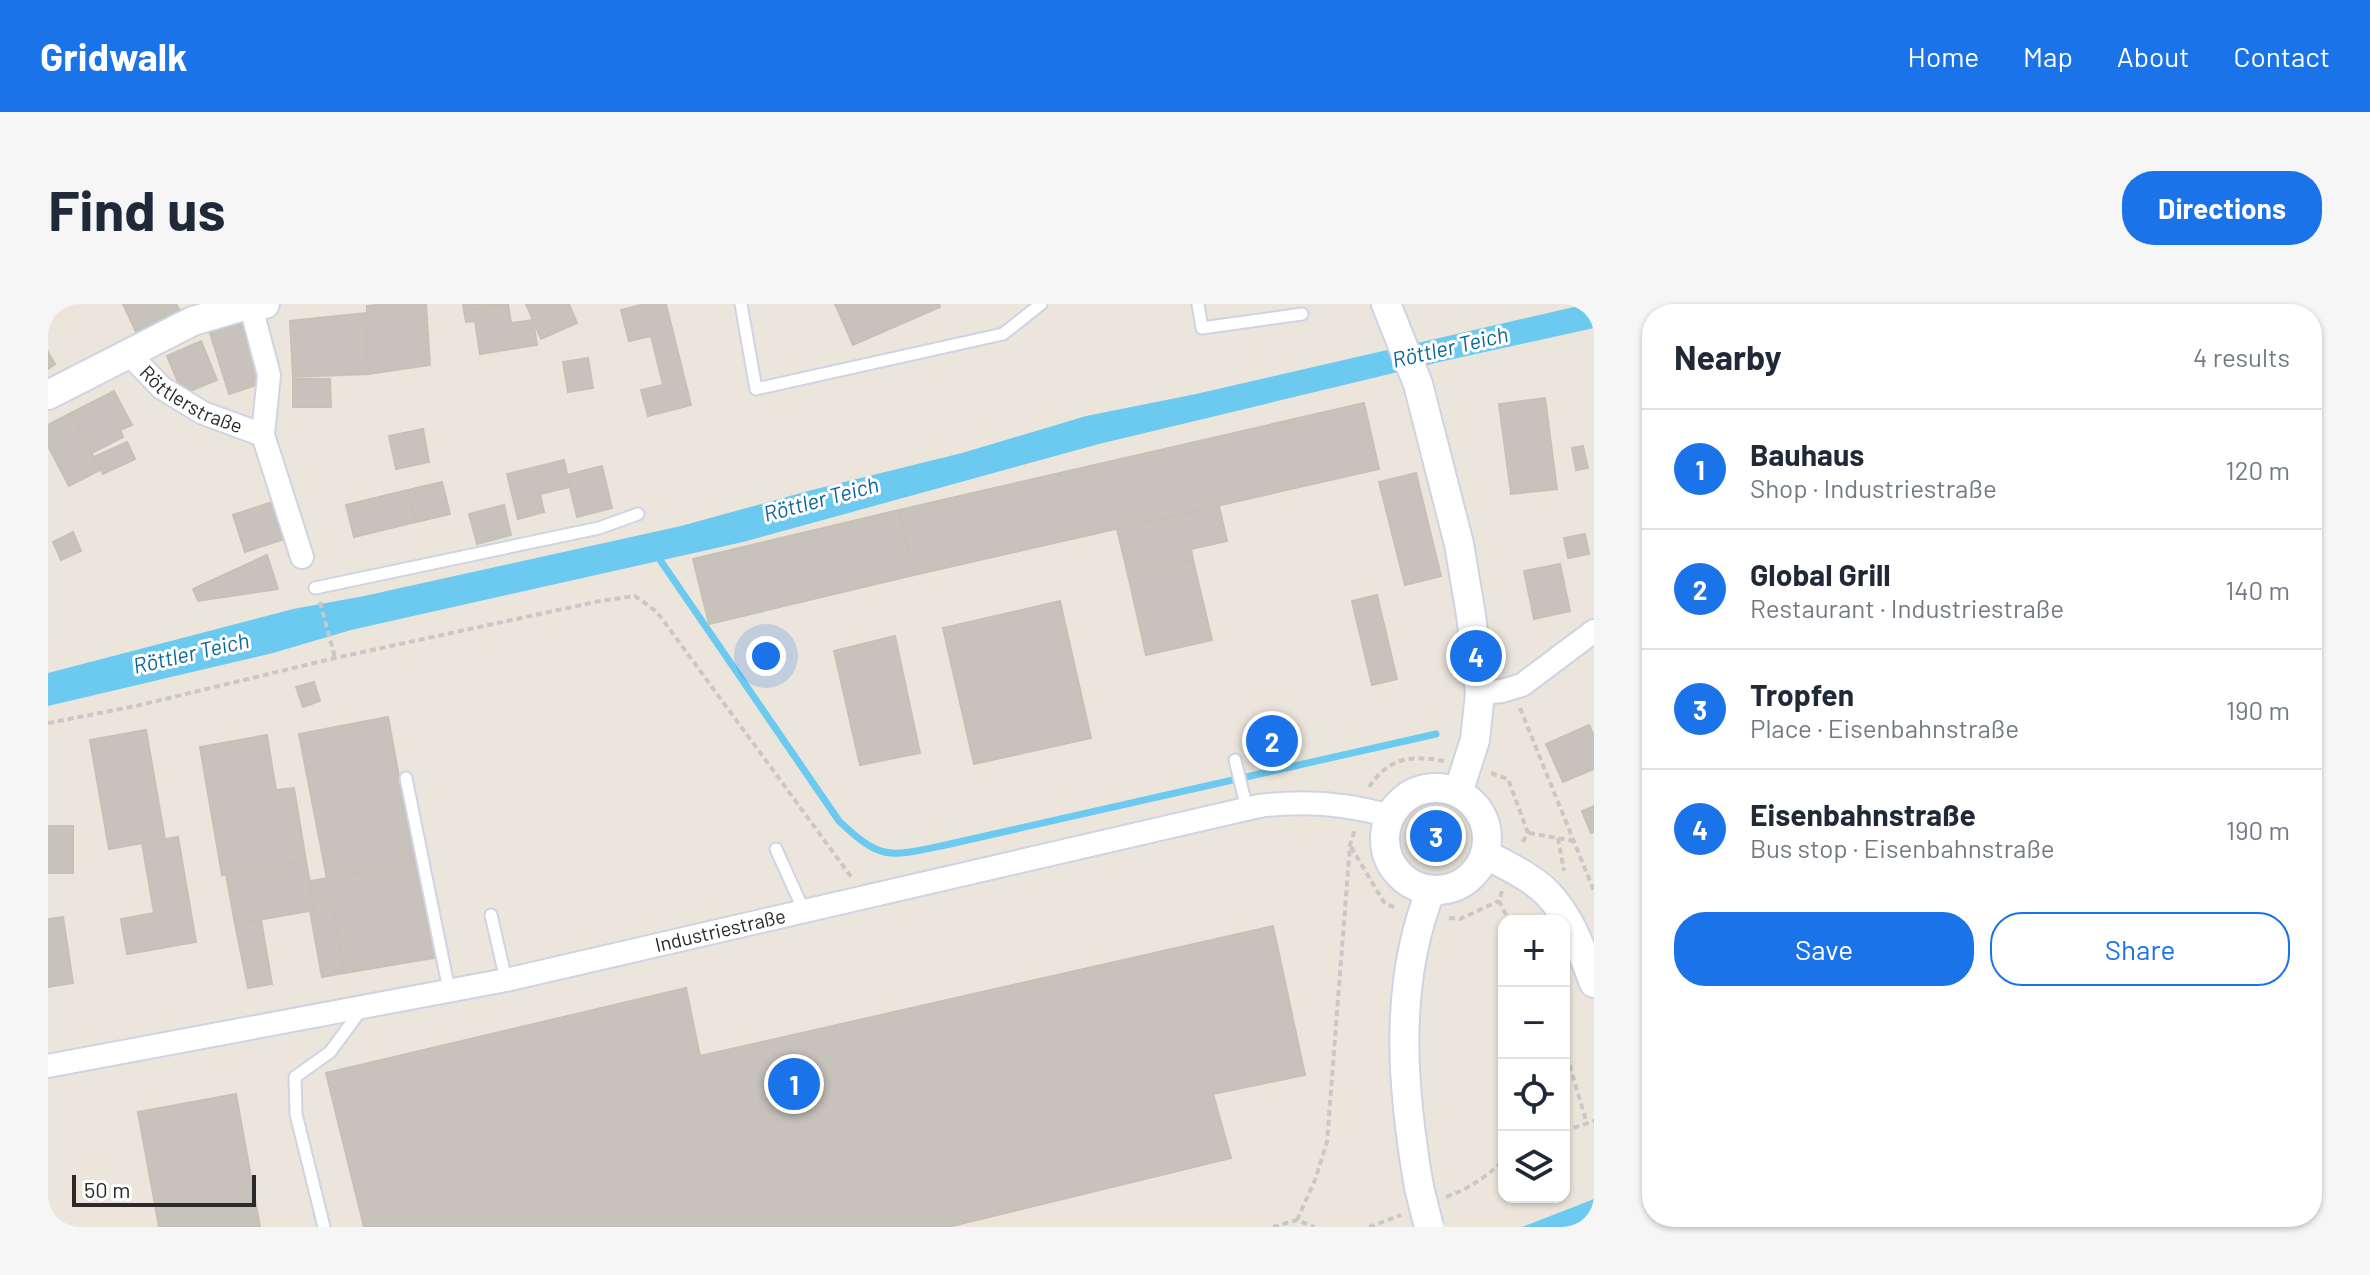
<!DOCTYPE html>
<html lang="en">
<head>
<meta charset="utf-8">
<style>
	body { margin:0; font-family:Barlow,sans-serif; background:#f6f6f7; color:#1f2937 }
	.controls { position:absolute; right:24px; bottom:24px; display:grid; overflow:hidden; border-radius:16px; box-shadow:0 2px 6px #0004 }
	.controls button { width:72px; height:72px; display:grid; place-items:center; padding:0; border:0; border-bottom:2px solid #e0e1e3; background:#fff; color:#1f2937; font:40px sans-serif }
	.scale { position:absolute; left:24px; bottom:20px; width:184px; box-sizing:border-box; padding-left:8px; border:4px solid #2a2a2a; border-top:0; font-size:22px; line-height:28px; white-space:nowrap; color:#2a2a2a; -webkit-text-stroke:6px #fff; paint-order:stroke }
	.you { position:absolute; left:718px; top:352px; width:28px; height:28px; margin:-20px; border:6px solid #fff; border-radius:50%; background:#1a73e8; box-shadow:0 0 0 12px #1a73e833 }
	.badge { display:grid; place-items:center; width:52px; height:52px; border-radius:50%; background:#1a73e8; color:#fff; font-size:26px; font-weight:700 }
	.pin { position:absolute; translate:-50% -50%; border:4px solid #fff; box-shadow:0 2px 8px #0006 }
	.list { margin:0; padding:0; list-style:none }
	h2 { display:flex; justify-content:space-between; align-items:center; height:104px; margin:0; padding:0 32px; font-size:34px }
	h2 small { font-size:26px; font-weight:400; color:#747a83 }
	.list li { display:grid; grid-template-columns:52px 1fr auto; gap:24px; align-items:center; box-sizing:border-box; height:120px; padding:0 32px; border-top:2px solid #e0e1e3 }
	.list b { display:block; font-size:30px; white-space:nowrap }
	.list p { margin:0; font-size:26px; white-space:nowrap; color:#747a83 }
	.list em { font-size:26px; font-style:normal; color:#747a83 }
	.actions { display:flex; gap:16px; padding:24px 32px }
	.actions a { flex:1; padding:18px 0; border:2px solid #1a73e8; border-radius:32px; text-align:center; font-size:28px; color:#1a73e8 }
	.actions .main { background:#1a73e8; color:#fff }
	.icon { flex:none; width:44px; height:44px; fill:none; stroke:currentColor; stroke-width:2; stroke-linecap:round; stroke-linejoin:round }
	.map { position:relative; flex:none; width:1546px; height:923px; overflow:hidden; border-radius:32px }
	header { display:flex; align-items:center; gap:48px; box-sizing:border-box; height:112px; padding:0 40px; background:#1a73e8; color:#fff }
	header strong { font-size:38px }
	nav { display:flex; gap:44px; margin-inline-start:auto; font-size:28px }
	.intro { display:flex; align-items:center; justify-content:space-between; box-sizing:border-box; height:192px; padding:0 48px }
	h1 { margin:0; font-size:56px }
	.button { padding:20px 36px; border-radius:32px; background:#1a73e8; color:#fff; font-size:28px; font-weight:700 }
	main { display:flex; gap:48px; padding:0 48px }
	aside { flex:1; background:#fff; border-radius:32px; box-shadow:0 2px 6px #0004 }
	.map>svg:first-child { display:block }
	.water { fill:#6ccaf0 }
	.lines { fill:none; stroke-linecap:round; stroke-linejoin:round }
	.stream { stroke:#6ccaf0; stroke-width:7 }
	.building { fill:#c7c2bb; stroke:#c7c1b5; stroke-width:2 }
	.service-casing { stroke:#d0d3e3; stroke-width:15 }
	.minor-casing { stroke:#d0d3e3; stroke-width:26 }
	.tertiary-casing { stroke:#d0d3e3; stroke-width:32 }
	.path { stroke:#c8c8c8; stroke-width:4; stroke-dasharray:6 4; stroke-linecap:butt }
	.service { stroke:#fff; stroke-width:11 }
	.minor { stroke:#fff; stroke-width:22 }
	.tertiary { stroke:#fff; stroke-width:28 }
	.tertiary-bridge-casing { stroke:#d0d3e3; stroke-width:32; stroke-linecap:butt }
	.tertiary-bridge { stroke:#fff; stroke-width:28 }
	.labels { text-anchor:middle; stroke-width:6; stroke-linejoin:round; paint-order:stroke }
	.street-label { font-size:20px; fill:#2a2a2a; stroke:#fff }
	.water-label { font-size:22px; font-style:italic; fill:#0b669c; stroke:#fff }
</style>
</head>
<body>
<header>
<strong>Gridwalk</strong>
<nav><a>Home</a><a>Map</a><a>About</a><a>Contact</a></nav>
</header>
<div class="intro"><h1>Find us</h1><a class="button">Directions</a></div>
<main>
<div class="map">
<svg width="1546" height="923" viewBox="0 0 1546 923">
	<rect width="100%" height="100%" fill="#ece5db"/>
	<g class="water">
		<polygon points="1539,0 1546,0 1546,24 1396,57 1051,140 695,238 303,326 225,349 0,402 0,369 245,305 316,292 633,222 760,187 914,149 1038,112 1148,90"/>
		<polygon points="1546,895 1546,923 1474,923"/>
	</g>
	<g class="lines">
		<path class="stream" d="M610 253 791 517C832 556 840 553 893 542L1388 430"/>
	</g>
	<g class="building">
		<polygon points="75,0 113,0 119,13 88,28"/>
		<polygon points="113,0 128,0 132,7 119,13"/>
		<polygon points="343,0 378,0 382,61 320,70 319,2"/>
		<polygon points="415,0 460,0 416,7"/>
		<polygon points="460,0 463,19 485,16 489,41 432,50 427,17 418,18 416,7"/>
		<polygon points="478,0 521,0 529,19 493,35"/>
		<polygon points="597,0 618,0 643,101 600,112 593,86 615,81 603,32 581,37 573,6"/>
		<polygon points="787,0 891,0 892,3 805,41"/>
		<polygon points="317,9 320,70 245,73 242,17"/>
		<polygon points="193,19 212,80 181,90 162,29"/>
		<polygon points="153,37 169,76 135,90 119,52"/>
		<polygon points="0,48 7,60 0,65"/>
		<polygon points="540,54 545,84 520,88 515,58"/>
		<polygon points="245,75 282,75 283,103 245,103"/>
		<polygon points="66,87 84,121 72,126 75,133 44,149 23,109"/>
		<polygon points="1497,94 1509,185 1463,190 1451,100"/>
		<polygon points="1316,99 1331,165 866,271 851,206"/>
		<polygon points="23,109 52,166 21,182 0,142 0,121"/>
		<polygon points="375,125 381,158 348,165 341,132"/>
		<polygon points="79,138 87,155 55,170 46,153"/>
		<polygon points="1535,142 1540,164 1528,166 1524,144"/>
		<polygon points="516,156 522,183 492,190 496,208 470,215 459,170"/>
		<polygon points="554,162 564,204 529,213 519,171"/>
		<polygon points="1368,169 1393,272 1357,281 1331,178"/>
		<polygon points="394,178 402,210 368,218 360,186"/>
		<polygon points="360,186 368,218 306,233 298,201"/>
		<polygon points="224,198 236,235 197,248 185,211"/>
		<polygon points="456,201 463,231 429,240 421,210"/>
		<polygon points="1171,202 1179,237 1143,245 1145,256 1080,271 1069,225"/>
		<polygon points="851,206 866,271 661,320 645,255"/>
		<polygon points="25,228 33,247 13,256 5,238"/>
		<polygon points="1537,230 1541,250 1520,254 1516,234"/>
		<polygon points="219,251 230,285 150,297 145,285"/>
		<polygon points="1145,256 1164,336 1098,351 1080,271"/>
		<polygon points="1512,260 1522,307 1486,315 1476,267"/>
		<polygon points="1329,291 1349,375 1324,381 1304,297"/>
		<polygon points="1012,297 1043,434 926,460 895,324"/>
		<polygon points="847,332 872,449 812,461 786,347"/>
		<polygon points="266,378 272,397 255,403 248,383"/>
		<polygon points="340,413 367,559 279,575 251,430"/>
		<polygon points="1541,421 1546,432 1546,465 1515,478 1498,440"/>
		<polygon points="1245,423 1249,440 1200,452 1196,434"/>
		<polygon points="98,426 117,535 61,545 42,436"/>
		<polygon points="219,431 228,486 246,484 258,557 174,571 152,443"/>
		<polygon points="1546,502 1546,528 1543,529 1534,507"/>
		<rect x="0" y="522" width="25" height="47"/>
		<polygon points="130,533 148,638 79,650 73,615 106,609 94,539"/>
		<polygon points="258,557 267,606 187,620 178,570"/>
		<polygon points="367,559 386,654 296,669 284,596 265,599 262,577"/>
		<polygon points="284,596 296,669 274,673 262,607 267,606 265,599"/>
		<polygon points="15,613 25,679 0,683 0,615"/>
		<polygon points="213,616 224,680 200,684 187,620"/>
		<polygon points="1225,622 1257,771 1165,790 1183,854 900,923 316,923 278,769 638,684 652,752"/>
		<polygon points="188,790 212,923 111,923 90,808"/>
	</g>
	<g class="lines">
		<g class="service-casing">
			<g id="service">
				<polyline points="693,0 708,85 955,30 993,0"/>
				<polyline points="1150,0 1154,24 1254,10"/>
				<polyline points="267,284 551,224 590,210"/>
				<polyline points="1187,456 1199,505"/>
				<polyline points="358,474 401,686"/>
				<polyline points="728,545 756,607"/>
				<polyline points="443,611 458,676"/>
				<polyline points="276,923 248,810 247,773 282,748 313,706"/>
			</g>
		</g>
		<g class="minor-casing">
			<g id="minor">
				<polyline points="203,3 221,71 215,131 254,253"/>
				<path id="s1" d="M80 49 114 84 155 109 215 131"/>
				<polyline points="1432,389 1454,387 1474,381 1546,327"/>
				<path id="s2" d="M0 762 458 676 1211 502C1256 496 1298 499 1342 512"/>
			</g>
		</g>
		<g class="tertiary-casing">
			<g id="tertiary">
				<polyline points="1338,0 1370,80 1411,240 1423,311 1432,389 1427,436 1410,489"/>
				<polyline points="0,91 145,17 189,4 217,0"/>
				<circle cx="1388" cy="535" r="51"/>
				<path d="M1437 550C1457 561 1484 573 1500 590 1524 615 1534 648 1546 679"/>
				<path d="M1371 883C1354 785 1345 681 1383 586"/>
			</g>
		</g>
		<g class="path">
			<polyline points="272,298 287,354"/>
			<polyline points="1472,404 1546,587"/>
			<polyline points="0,419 88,402 287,354 552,297 587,292 609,308 804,574"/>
			<polyline points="1443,469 1460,475 1480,529 1474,539"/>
			<path d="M1321 483C1341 453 1363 451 1396 457"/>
			<polyline points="1481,529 1526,537"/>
			<polyline points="1510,534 1516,567"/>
			<polyline points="1303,543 1337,600 1349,604"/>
			<polyline points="1454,587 1451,597 1461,617"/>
			<polyline points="1401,614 1412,615 1451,597"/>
			<polyline points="1516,742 1539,820"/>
			<polyline points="1516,827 1546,817"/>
			<path d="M1398 893C1422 884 1438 873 1456 856"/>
			<polyline points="1249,916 1267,876 1279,838 1302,541 1307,525"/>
			<polyline points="1225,923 1249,916 1266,923"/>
			<polyline points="1321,923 1353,911"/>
		</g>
		<use href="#service" class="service"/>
		<use href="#minor" class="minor"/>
		<use href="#tertiary" class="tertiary"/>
		<g class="tertiary-bridge-casing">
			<polyline id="tertiary-bridge" points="1371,883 1381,923"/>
		</g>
		<use href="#tertiary-bridge" class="tertiary-bridge"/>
	</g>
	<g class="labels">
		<g class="street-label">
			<text dy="7" stroke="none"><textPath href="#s1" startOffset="80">Röttlerstraße</textPath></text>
			<text dy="7" stroke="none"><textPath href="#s2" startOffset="686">Industriestraße</textPath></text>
		</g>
		<g class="water-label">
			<text transform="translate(1402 43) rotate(-13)" y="8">Röttler Teich</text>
			<text transform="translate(773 195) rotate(-15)" y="8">Röttler Teich</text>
			<text transform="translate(143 349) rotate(-13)" y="8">Röttler Teich</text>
		</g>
	</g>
</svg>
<div class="controls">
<button>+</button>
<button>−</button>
<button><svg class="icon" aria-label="locate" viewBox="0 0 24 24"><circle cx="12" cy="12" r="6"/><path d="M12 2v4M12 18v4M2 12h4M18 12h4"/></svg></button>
<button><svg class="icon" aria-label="layers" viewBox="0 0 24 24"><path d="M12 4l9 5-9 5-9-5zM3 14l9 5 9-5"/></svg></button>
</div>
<div class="scale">50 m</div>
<div class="you"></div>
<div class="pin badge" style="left:746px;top:780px">1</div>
<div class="pin badge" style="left:1224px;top:437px">2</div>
<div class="pin badge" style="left:1388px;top:532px">3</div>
<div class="pin badge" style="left:1428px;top:352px">4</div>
</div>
<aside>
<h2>Nearby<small>4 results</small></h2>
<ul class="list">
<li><span class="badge">1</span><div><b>Bauhaus</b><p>Shop · Industriestraße</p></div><em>120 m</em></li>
<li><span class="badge">2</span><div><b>Global Grill</b><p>Restaurant · Industriestraße</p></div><em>140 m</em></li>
<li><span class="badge">3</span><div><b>Tropfen</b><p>Place · Eisenbahnstraße</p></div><em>190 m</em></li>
<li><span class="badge">4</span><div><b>Eisenbahnstraße</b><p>Bus stop · Eisenbahnstraße</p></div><em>190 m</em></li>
</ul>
<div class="actions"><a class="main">Save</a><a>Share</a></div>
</aside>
</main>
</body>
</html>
